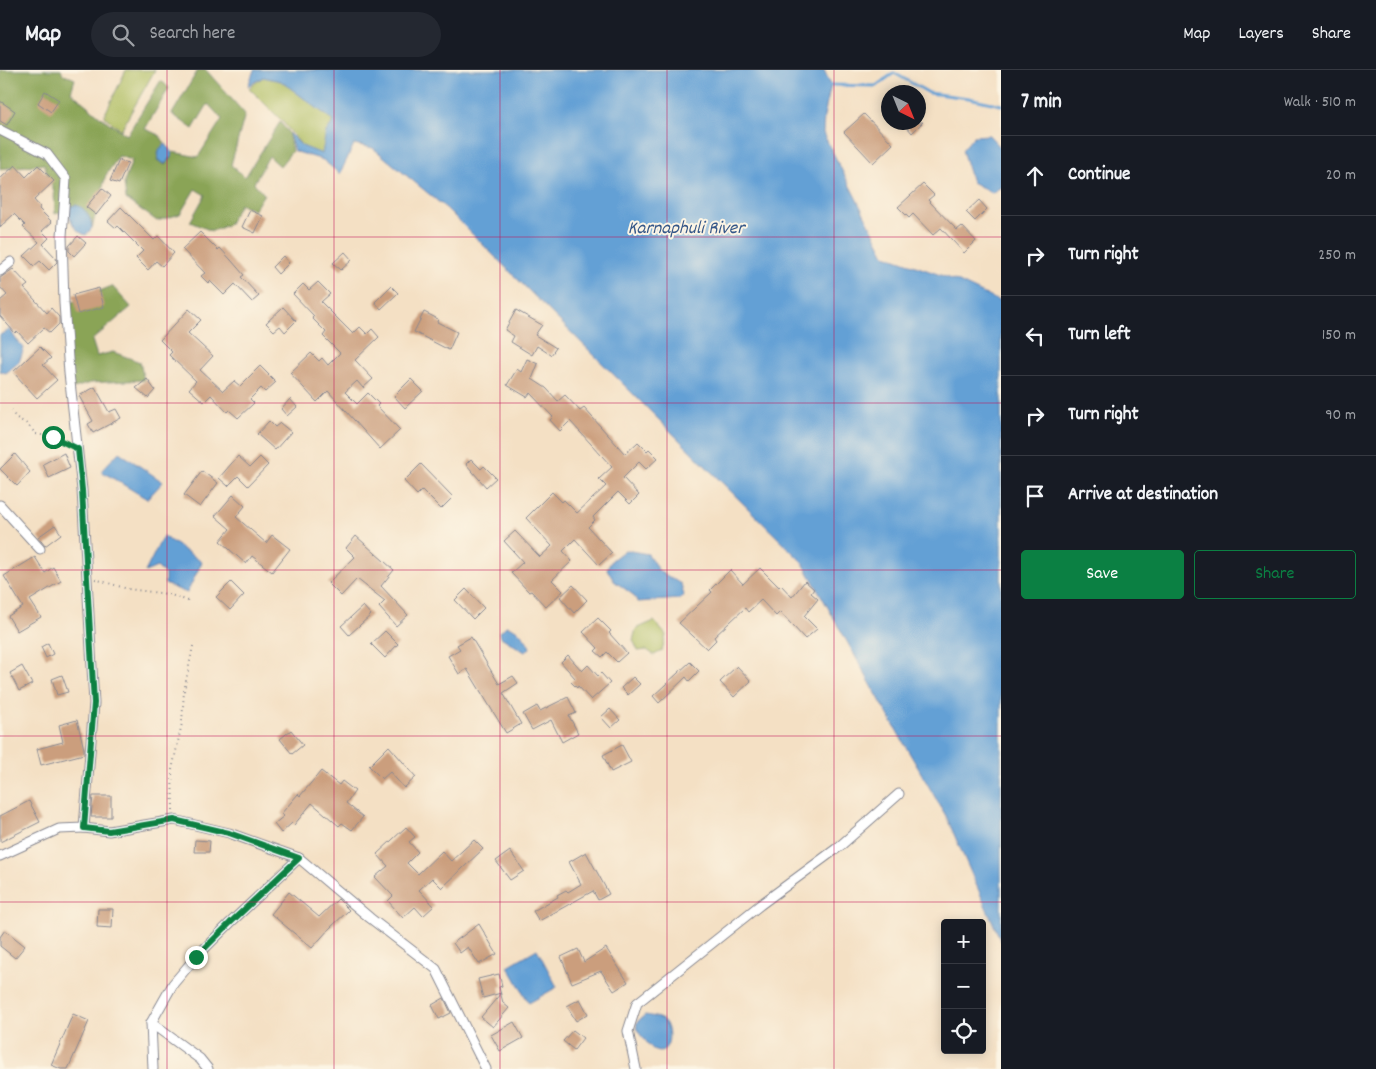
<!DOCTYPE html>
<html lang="en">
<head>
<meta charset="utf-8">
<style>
	body { margin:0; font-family:Dekko,sans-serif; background:#242831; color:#f1f3f6 }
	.controls { position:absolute; right:15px; bottom:15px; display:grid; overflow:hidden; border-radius:5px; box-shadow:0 2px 12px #0003 }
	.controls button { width:45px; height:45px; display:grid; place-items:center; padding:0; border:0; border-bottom:1px solid #363941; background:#171b24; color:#f1f3f6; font:25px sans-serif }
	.compass { position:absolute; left:881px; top:15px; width:45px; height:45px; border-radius:50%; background:#171b24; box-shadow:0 2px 12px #0003; rotate:137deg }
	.stop { position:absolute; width:15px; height:15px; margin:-11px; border:4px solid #0b8043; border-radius:50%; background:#fff }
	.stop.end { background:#0b8043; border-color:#fff; box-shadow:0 1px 5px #0008 }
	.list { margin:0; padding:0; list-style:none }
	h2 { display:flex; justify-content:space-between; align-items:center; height:65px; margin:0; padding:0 20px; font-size:21px }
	h2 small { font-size:16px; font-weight:400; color:#9ea1a6 }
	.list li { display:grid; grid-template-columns:32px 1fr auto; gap:15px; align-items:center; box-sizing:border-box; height:80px; padding:0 20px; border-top:1px solid #363941 }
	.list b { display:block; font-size:19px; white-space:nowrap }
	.list em { font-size:16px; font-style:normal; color:#9ea1a6 }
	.actions { display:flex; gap:10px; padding:15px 20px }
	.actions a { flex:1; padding:11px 0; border:1px solid #0b8043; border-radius:5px; text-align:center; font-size:18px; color:#0b8043 }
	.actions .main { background:#0b8043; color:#fff }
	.icon { flex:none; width:28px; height:28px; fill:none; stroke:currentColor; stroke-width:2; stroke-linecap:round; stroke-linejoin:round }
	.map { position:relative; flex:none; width:1001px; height:999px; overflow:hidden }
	header { display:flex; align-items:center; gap:30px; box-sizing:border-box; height:70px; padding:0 25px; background:#171b24; border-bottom:1px solid #363941 }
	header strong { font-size:24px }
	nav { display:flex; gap:28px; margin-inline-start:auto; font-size:18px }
	.search { width:350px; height:45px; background:#242831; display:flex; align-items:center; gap:12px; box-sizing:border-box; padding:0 18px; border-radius:28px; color:#9ea1a6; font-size:19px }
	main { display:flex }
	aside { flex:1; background:#171b24 }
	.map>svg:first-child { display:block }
	.green { fill:#adbc5f; stroke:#64765e }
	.forest { fill:#8aa456; stroke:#526a5a }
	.water { fill:#64a0d5; stroke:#40689a }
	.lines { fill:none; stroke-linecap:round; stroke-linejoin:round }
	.stream { stroke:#64a0d5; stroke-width:3 }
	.building { fill:#cb9e7d }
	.street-casing { stroke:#888891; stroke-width:11 }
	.path { stroke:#888891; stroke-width:2; stroke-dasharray:1 4; stroke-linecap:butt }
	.street { stroke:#fff; stroke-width:9 }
	.route { stroke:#0b8043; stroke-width:6 }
	.grid { fill:none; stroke:#c2185b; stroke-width:1; stroke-opacity:0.55 }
	.labels { text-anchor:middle; stroke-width:4; stroke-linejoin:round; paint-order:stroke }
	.water-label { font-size:19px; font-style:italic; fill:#355788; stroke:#fcf5e5 }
</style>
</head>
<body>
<header>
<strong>Map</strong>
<div class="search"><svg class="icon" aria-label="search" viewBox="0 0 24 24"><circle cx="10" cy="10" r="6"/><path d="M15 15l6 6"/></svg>Search here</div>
<nav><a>Map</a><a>Layers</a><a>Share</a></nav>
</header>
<main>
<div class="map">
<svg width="1001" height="999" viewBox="0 0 1001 999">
	<rect width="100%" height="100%" fill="#fcf5e5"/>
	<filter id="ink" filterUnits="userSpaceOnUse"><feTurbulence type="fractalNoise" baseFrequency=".02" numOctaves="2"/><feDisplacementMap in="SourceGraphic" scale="10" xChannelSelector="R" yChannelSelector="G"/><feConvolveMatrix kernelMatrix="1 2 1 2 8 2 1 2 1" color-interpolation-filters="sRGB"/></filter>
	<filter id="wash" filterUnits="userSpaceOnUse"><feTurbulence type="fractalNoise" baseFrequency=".0096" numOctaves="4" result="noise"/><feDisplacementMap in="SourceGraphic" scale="20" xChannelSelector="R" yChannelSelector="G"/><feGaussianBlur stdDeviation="1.12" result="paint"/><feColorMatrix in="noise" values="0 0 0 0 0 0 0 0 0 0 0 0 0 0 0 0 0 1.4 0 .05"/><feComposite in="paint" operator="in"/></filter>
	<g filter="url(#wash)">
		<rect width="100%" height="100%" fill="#f4e0c4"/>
		<g class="green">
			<polygon points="126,0 155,0 121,60 104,46"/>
			<polygon points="263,7 281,11 334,51 326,62 322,85 302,76 282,51 249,18"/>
			<polygon points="654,551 666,565 662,581 654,585 647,580 638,581 633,570 636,559"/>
		</g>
		<g class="forest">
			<polygon points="0,0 61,0 63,4 75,9 71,22 102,48 127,65 161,10 169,18 145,59 159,65 165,73 159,80 157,90 165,95 172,88 173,82 198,87 222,49 208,34 193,59 172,44 198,0 206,0 245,44 231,95 245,107 280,52 288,62 292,81 280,96 269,86 254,113 264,124 254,140 240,134 228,155 212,161 190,152 205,125 195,119 180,144 157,151 126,129 124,113 132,90 119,86 106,105 92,158 92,150 72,136 69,139 55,144 54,122 44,94 0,99"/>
			<polygon points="112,216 131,237 92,270 97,286 113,282 140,292 144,310 90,313 71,319 65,235"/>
		</g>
		<g class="water">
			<polygon points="254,0 824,0 831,15 824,46 823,63 885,185 957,211 1001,232 1001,871 946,746 906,677 803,493 446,138 373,78 354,74 340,104 323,90 294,81 289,63 302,76 322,84 326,62 334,51 281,11 263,7 248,16"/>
			<polygon points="989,65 1001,78 1001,117 992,123 972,112 962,80 974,66"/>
			<polygon points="166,74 171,82 172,87 165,94 158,90 159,80"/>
			<path d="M76 135C86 138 91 148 92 158L86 165C75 162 69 150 69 139L72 136Z"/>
			<polygon points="10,259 15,268 24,278 19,292 6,303 0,301 0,265"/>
			<polygon points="119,382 163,412 147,429 101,401"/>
			<polygon points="163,466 202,492 187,523 165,514 165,504 157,497 145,502"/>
			<polygon points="625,480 648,484 659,501 681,514 684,525 680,529 638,532 632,524 614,511 607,499 612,490"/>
			<path d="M506 556C516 557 527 568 530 578L525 582 501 567 500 562Z"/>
			<polygon points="537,879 557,917 529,933 508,896"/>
			<path d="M645 945C651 946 659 947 664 951 672 959 671 986 655 980 651 979 647 972 644 969 639 963 635 959 637 952Z"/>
		</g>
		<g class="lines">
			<polyline class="stream" points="831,15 876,16 894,3 929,23 969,28 1001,35"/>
		</g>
		<g id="blocks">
			<g class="building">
				<polygon points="45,21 59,30 51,42 38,33"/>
				<polygon points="0,31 15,41 7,55 0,51"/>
				<polygon points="864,44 893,74 873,93 844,62"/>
				<polygon points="903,52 923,52 912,63"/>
				<polygon points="119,90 128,93 119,114 110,111"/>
				<polygon points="15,95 26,107 38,95 54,111 34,130 40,137 39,139 52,152 42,161 49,168 43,174 56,188 57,192 49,200 40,191 34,196 24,186 39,172 23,157 25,155 14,144 0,157 0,109"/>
				<polygon points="923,114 934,125 928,130 957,160 962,156 976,171 964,183 941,158 933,165 913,144 909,148 898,137"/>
				<polygon points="102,118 111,126 96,145 86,137"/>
				<polygon points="979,130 987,139 975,151 966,142"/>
				<polygon points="121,137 154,170 158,166 174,183 162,196 156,191 148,200 136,188 143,181 118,156 116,158 108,151"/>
				<polygon points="250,140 263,146 255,163 242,157"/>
				<polygon points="200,162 218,180 220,178 231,190 244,205 241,207 259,226 252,232 235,214 224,225 210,211 208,213 201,206 205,203 182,179"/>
				<polygon points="78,166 86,173 74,186 69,181 69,176"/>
				<polygon points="345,182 352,190 341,200 333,193"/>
				<polygon points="283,186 289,193 278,204 272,197"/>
				<polygon points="13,199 28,215 24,218 47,243 51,238 59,247 59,254 50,263 44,258 28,273 17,261 15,263 0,246 0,231 7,225 0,217 0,208"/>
				<polygon points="318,212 330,224 321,232 353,264 360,257 367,264 372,259 379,267 355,290 373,309 363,318 357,311 345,322 357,334 368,323 379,334 377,336 400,360 380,379 328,321 317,332 290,303 311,283 319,291 322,288 328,295 340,283 323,266 326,262 312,248 314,246 293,224 303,214 309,220"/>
				<polygon points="391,216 398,223 381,239 375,232"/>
				<polygon points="99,218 104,237 78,244 73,225"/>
				<polygon points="283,237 296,251 285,262 280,256 274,261 266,253"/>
				<polygon points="189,239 201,250 188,263 213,286 200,300 223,321 234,311 240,316 260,296 276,312 265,322 261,318 250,329 254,333 238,348 229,340 227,342 211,325 204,332 189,319 196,311 169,285 172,282 160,270"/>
				<polygon points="516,240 542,255 535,265 556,278 551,285 537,276 532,285 511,272 514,266 505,260"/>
				<polygon points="424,242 438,249 437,252 457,262 449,280 414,262"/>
				<polygon points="40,277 51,288 43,295 57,310 37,328 13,302"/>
				<polygon points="527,289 538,294 532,309 546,318 558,331 565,325 580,341 584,338 625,384 638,372 647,381 649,379 658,388 646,399 639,392 623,408 639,425 630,434 618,422 593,447 595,450 588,457 612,483 599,495 575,469 563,481 572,491 552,510 563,521 546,537 531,521 529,522 511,503 523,492 504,471 515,461 540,487 552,476 526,448 552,422 562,432 564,430 577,443 606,416 599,409 612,397 570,351 560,361 550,350 553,347 530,323 527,327 507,315 517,299 521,302"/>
				<polygon points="147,309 155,320 148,328 136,318"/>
				<polygon points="411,309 423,321 405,338 394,326"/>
				<polygon points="95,317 109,342 116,339 121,348 93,363 88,354 93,351 79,326"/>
				<polygon points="290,329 297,337 287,346 281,339"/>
				<polygon points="269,351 275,357 280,353 291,362 275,380 257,364"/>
				<polygon points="64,383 70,398 49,408 43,394"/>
				<polygon points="15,384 30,402 17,416 0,399"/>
				<polygon points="238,386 250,397 260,387 268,395 248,416 238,406 228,416 219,408"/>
				<polygon points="471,389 481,399 484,396 496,408 486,417 466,394"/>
				<polygon points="421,394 453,427 441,439 422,420 417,425 404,411"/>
				<polygon points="202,401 218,413 200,437 184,425"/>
				<polygon points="233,425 245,436 236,447 266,473 272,465 290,479 272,502 252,486 246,494 220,471 230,459 215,446"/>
				<polygon points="55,455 61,464 45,476 38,467"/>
				<polygon points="356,466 394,500 381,516 408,545 396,556 379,537 385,531 357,509 341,526 328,513 355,487 346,478"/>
				<polygon points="35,487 45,503 53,497 61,511 30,530 41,547 17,561 8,546 23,537 4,506"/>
				<polygon points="760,498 779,517 781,515 792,527 805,511 814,519 811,523 818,529 804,546 817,559 805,569 780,542 776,546 761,530 748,542 745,538 714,567 716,570 707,579 679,553 712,522 710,520 730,500 743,514"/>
				<polygon points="231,512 244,525 230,540 216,527"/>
				<polygon points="573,515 587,530 574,543 560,527"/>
				<polygon points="466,519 484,538 473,549 455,530"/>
				<polygon points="363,536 371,545 349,565 341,556"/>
				<polygon points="598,548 611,561 609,563 627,583 617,592 607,582 602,587 595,581 598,578 583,562"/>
				<polygon points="385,561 398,574 385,588 371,574"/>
				<polygon points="471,567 499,614 513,606 518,613 503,623 521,654 506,663 467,599 459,604 448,586 460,579 457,575"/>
				<polygon points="48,573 53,584 46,588 41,577"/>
				<polygon points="568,585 582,601 588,595 598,606 601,603 610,613 591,630 578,616 577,618 571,612 575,608 561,592"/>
				<polygon points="690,592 699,601 689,611 686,607 659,633 653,626"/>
				<polygon points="22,596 32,614 19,621 10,603"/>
				<polygon points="737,596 751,611 734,627 720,612"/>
				<polygon points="62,605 68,622 57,625 52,609"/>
				<polygon points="633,607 640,614 628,625 621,618"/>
				<polygon points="568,627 576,643 569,646 578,663 562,672 551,650 532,660 523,644 537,636 540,641"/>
				<polygon points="610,639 620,650 611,658 601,647"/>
				<polygon points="77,650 84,679 84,684 41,695 37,679 63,672 59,655"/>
				<polygon points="291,660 303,675 292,684 280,669"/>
				<polygon points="622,675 631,692 611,702 603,685"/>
				<polygon points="389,676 416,707 404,718 390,702 382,709 369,696"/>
				<polygon points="321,701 339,715 342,711 355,721 346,733 363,747 352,760 342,753 339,756 312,733 294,755 292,753 281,763 274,754 284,746 281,744 298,724 300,726"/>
				<polygon points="93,726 111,726 111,747 91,747"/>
				<polygon points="29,731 40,752 0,772 0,746"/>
				<polygon points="406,757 415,767 409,772 418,782 407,793 418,804 442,781 451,791 474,770 483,779 442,818 432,808 419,820 434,836 423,846 415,837 403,848 388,831 393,826 375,807 388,796 377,784"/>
				<polygon points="195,770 210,771 209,782 194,782"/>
				<polygon points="510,781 524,801 510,810 496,791"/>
				<polygon points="586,782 609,824 598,830 593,821 539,851 533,841 558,827 557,825 566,820 568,822 581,814 569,792"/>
				<polygon points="289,822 319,847 338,829 349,840 330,858 312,878 271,844"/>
				<polygon points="98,839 113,839 112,858 97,857"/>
				<polygon points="479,854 497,884 479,894 468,877 460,883 453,873"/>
				<polygon points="5,860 25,876 15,888 0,876 0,867"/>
				<polygon points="606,878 628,912 614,921 601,901 572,913 561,887 578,879 584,892"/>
				<polygon points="499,904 502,916 499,917 503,933 509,938 493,957 481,947 501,923 483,928 478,909"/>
				<polygon points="444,928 451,943 439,949 432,935"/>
				<polygon points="580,929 588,944 576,951 567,936"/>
				<polygon points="73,944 89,951 68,999 61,999 51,995"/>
				<polygon points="514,952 523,968 500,981 491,965"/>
				<polygon points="573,960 583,968 574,980 563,971"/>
			</g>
		</g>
	</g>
	<g filter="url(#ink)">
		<use href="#blocks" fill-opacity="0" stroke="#888891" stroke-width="1"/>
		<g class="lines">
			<g class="street-casing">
				<g id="street">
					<polyline points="0,60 47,84 66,109 62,166 64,233 69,303 82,420 94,633 84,758 59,759 0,786"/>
					<polyline points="0,201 11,192"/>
					<polyline points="0,435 40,479"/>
					<polyline points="84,758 109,761 174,750 229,763 299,788 370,848 436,899 486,999"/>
					<polyline points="151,953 200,989 208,999"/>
					<polyline points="153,999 151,953 173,914 196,887 230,853 299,788"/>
					<polyline points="636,999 628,961 637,933 760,835 840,776 899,724"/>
				</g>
			</g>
			<g class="path">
				<polyline points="12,340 15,347 27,354 36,364 53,367 67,374"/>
				<polyline points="95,509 128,519 168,524 188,531"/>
				<polyline points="173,740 172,700 182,653 184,621 193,576"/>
			</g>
			<use href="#street" class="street"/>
		</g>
	</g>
	<g class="lines" filter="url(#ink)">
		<polyline class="route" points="53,367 78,379 82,420 94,633 84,758 109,761 174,750 229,763 299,788 230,853 196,887"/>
	</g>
	<path class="grid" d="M167 0V999M334 0V999M500 0V999M667 0V999M834 0V999M0 167H1001M0 333H1001M0 500H1001M0 666H1001M0 832H1001"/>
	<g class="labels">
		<g class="water-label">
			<text x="686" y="163">Karnaphuli River</text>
		</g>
	</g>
</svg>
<div class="controls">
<button>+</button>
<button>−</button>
<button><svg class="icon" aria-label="locate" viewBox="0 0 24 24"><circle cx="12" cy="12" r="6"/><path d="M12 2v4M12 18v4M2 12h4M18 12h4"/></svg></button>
</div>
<svg class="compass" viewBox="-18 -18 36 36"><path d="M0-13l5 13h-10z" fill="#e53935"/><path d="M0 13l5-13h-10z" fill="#9ea1a6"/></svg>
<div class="stop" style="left:53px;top:367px"></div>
<div class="stop end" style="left:196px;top:887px"></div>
</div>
<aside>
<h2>7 min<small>Walk · 510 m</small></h2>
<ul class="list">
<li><svg class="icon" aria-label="ahead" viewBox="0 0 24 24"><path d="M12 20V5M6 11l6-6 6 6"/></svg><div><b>Continue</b></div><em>20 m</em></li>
<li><svg class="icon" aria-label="right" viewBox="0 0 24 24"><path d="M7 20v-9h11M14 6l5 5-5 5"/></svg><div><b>Turn right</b></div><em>250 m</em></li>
<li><svg class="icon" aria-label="left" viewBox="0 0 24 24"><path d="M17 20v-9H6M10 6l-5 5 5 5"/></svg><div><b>Turn left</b></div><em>150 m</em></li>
<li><svg class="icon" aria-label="right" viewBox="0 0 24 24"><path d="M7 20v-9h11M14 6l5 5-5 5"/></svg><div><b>Turn right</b></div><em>90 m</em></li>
<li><svg class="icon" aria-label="arrive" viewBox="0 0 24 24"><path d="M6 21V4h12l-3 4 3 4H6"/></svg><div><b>Arrive at destination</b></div></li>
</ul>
<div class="actions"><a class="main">Save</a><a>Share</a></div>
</aside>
</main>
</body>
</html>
